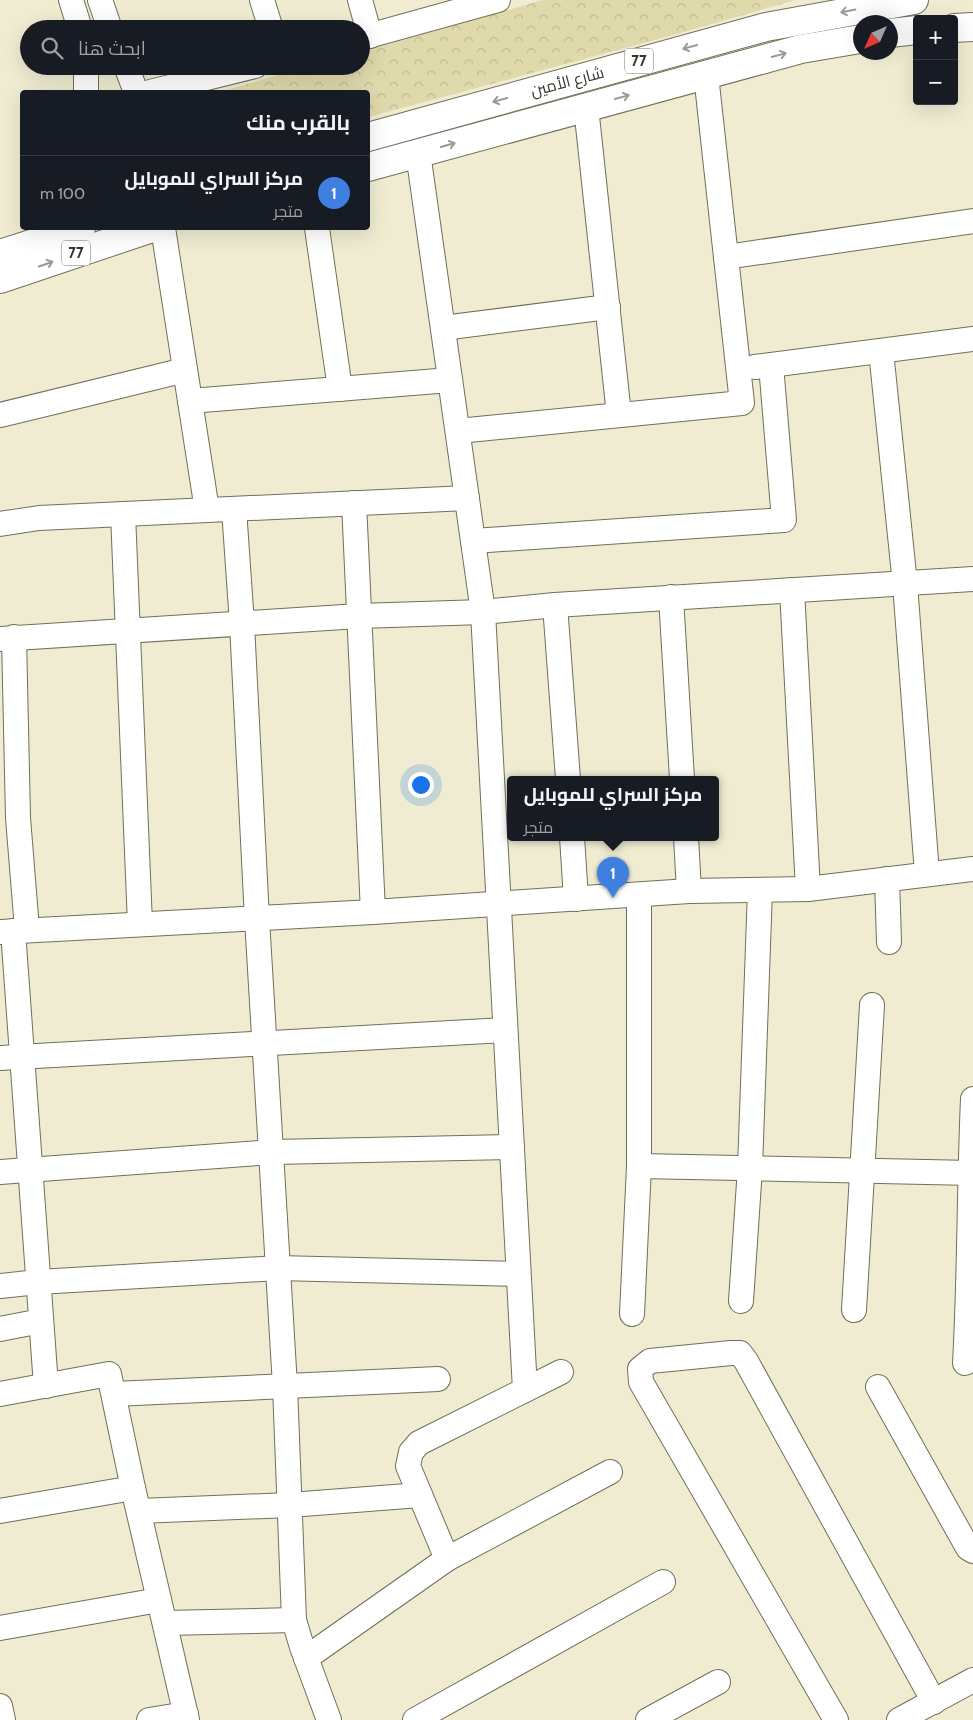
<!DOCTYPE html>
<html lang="ar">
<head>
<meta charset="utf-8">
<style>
	body { margin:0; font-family:Cabin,Cairo,sans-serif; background:#242831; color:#f1f3f6; direction:rtl }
	.controls { position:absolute; right:15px; top:15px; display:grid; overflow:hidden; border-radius:5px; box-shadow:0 5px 20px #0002 }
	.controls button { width:45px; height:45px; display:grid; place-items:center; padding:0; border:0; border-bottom:1px solid #363941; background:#171b24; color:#f1f3f6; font:25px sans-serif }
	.compass { position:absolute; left:853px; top:15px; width:45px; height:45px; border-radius:50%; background:#171b24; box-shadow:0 5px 20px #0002; rotate:225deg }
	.you { position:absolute; left:420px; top:784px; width:18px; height:18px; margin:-12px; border:4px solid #fff; border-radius:50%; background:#1a73e8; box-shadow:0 0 0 8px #1a73e833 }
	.badge { display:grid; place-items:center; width:32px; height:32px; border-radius:50%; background:#8c9099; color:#fff; font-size:16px; font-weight:700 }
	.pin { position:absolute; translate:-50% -41px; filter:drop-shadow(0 1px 2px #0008) }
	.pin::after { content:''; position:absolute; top:26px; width:18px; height:15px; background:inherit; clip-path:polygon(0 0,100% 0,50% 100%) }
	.popup { position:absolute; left:507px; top:776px; width:212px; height:65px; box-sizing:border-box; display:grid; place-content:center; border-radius:5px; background:#171b24; filter:drop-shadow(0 1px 4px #0005); font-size:16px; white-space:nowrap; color:#9ea1a6 }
	.popup b { font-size:19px; color:#f1f3f6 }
	.popup::after { content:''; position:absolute; left:50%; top:100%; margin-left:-10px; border:10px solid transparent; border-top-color:#171b24 }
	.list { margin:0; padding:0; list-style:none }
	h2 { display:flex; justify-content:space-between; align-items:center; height:65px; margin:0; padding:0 20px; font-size:21px }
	h2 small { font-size:16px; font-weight:400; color:#9ea1a6 }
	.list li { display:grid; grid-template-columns:32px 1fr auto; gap:15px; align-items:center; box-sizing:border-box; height:75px; padding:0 20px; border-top:1px solid #363941 }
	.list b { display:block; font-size:19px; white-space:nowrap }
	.list p { margin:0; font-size:16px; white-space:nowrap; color:#9ea1a6 }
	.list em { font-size:16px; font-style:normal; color:#9ea1a6 }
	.icon { flex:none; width:28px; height:28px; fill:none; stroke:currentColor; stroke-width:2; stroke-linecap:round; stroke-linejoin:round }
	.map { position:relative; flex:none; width:973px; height:1720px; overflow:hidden; direction:ltr }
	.search { position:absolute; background:#171b24; box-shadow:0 5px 20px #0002; left:20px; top:20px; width:350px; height:55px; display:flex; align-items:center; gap:12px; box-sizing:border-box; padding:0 18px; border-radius:28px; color:#9ea1a6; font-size:19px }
	.panel { position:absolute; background:#171b24; box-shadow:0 5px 20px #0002; left:20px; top:90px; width:350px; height:140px; border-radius:5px; direction:rtl }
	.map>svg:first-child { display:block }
	.park { fill:url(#park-crowns) }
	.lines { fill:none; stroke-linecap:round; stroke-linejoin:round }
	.minor-casing { stroke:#726f58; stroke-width:26 }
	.major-casing { stroke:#726f58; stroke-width:30 }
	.minor { stroke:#fff; stroke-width:24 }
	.major { stroke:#fff; stroke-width:28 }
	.oneway { stroke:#9a9a95 }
	.labels { text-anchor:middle; stroke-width:4.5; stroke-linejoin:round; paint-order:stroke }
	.shield { fill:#fff; stroke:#72726b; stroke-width:1 }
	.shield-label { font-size:15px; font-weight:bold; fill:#36352b }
	.street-label { font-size:16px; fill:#36352b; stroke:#fff }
</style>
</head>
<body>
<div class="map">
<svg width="973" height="1720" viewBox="0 0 973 1720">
	<defs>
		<pattern id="park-crowns" width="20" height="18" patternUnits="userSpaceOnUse" patternTransform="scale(1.25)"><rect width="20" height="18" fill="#dfd9ac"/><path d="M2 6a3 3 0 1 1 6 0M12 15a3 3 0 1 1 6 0" fill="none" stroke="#c0bb94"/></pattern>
	</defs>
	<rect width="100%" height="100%" fill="#efecd2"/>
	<polygon class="park" points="543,0 795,0 670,36 368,117 368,92 219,92 311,66 361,66 361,52"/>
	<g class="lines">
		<g class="minor-casing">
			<g id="minor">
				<polyline points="71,0 80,29"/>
				<polyline points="100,0 110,29"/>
				<polyline points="262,0 271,29"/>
				<polyline points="360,0 370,36"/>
				<polyline points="361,38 498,0"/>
				<polyline points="86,66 86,92"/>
				<polyline points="126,66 136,92"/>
				<polyline points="150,92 255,66"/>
				<polyline points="586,107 619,415"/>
				<polyline points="418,153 483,612 525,1390"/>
				<polyline points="163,228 207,510"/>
				<polyline points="317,228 340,389"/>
				<polyline points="726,257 973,221"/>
				<polyline points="443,328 608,307"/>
				<polyline points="881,351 905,584 927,874"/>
				<polyline points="755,367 973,339"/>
				<polyline points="190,401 450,380"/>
				<polyline points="0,415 185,370"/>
				<polyline points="458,431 742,403 706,75"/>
				<polyline points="354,503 373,912"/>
				<polyline points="234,509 242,624 257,919 285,1386 294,1620 302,1647 329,1720"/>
				<polyline points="123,514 140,924"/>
				<polyline points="0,524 39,518 467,498"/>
				<polyline points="473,541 784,520 771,365"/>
				<polyline points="792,590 808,889"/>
				<polyline points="671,597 682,779"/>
				<polyline points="555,605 568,779"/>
				<polyline points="14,637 18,818 27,929"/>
				<polyline points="0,639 359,616 483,612 555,605 973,579"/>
				<polyline points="572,837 576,899"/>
				<polyline points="686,837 689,891"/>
				<polyline points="887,879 889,942"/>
				<polyline points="13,931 46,1386"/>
				<polyline points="0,932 373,912 689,891 808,889 973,869"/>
				<polyline points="0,1058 505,1030"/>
				<polyline points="639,1166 973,1173"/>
				<polyline points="0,1172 272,1152 512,1147"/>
				<polyline points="0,1286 38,1282 278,1268 518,1274"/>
				<polyline points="741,1301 750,1168 760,890"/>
				<polyline points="854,1310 872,1005"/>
				<polyline points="632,1314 639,1166 639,896"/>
				<polyline points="0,1329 41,1321"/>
				<path d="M965 1363C970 1275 969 1187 973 1099"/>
				<polyline points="878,1387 968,1548 973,1551"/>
				<polyline points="0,1394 109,1374 133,1488 187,1720"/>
				<polyline points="114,1394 438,1379"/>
				<polyline points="0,1511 133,1488"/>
				<polyline points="139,1511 290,1505 420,1495"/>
				<polyline points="447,1559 408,1466 411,1452 419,1443 561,1372"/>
				<polyline points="165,1623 294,1620"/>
				<polyline points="0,1628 159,1600"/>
				<polyline points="306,1658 447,1559 610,1472"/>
				<polyline points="0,1706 3,1720"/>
				<polyline points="149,1720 186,1714"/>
				<polyline points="415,1720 663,1582"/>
				<polyline points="648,1720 718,1682"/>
				<polyline points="836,1720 641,1382 640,1369 650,1361 731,1353 740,1353 746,1361 934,1702"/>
				<polyline points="899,1720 973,1680"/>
			</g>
		</g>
		<g class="major-casing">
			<g id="major">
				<polyline points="954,28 973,27"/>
				<polyline points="890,33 917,30"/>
				<polyline points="368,137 766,27 914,0"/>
				<polyline points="368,167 801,49 860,39"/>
				<polyline points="0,254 81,228"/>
				<polyline points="0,279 152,228"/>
			</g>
		</g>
		<use href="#minor" class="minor"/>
		<use href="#major" class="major"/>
	</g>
	<defs><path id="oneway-shaft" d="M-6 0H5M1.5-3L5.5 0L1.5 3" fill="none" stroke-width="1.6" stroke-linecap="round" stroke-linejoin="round" transform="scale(1.25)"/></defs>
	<g class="oneway">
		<use href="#oneway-shaft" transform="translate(848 11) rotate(169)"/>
		<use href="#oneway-shaft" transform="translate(690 47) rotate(165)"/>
		<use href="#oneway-shaft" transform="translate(779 55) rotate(-15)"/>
		<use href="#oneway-shaft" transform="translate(622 97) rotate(-15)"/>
		<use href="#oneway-shaft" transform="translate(500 100) rotate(165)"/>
		<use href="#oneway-shaft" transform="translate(448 145) rotate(-16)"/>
		<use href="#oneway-shaft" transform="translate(46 264) rotate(-19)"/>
	</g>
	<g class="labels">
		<g class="shield">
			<rect x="625" y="48.5" width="28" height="25" rx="4"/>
			<rect x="62" y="240.5" width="28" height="25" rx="4"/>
		</g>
		<g class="shield-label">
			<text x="639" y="66">77</text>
			<text x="76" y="258">77</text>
		</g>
		<g class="street-label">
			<text transform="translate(567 81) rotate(-15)" y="6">شارع الأمين</text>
		</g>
	</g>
</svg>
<div class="controls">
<button>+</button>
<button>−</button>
</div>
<svg class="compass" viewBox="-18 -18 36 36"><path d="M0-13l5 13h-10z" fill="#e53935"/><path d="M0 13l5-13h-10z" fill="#9ea1a6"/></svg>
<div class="you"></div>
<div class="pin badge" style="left:613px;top:898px;background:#3f7fe0">1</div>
<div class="popup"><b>مركز السراي للموبايل</b>متجر</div>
<div class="search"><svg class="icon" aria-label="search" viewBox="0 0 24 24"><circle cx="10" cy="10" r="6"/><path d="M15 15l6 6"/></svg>ابحث هنا</div>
<section class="panel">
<h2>بالقرب منك<small></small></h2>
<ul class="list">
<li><span class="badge" style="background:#3f7fe0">1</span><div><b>مركز السراي للموبايل</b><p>متجر</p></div><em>100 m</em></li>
</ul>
</section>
</div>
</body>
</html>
